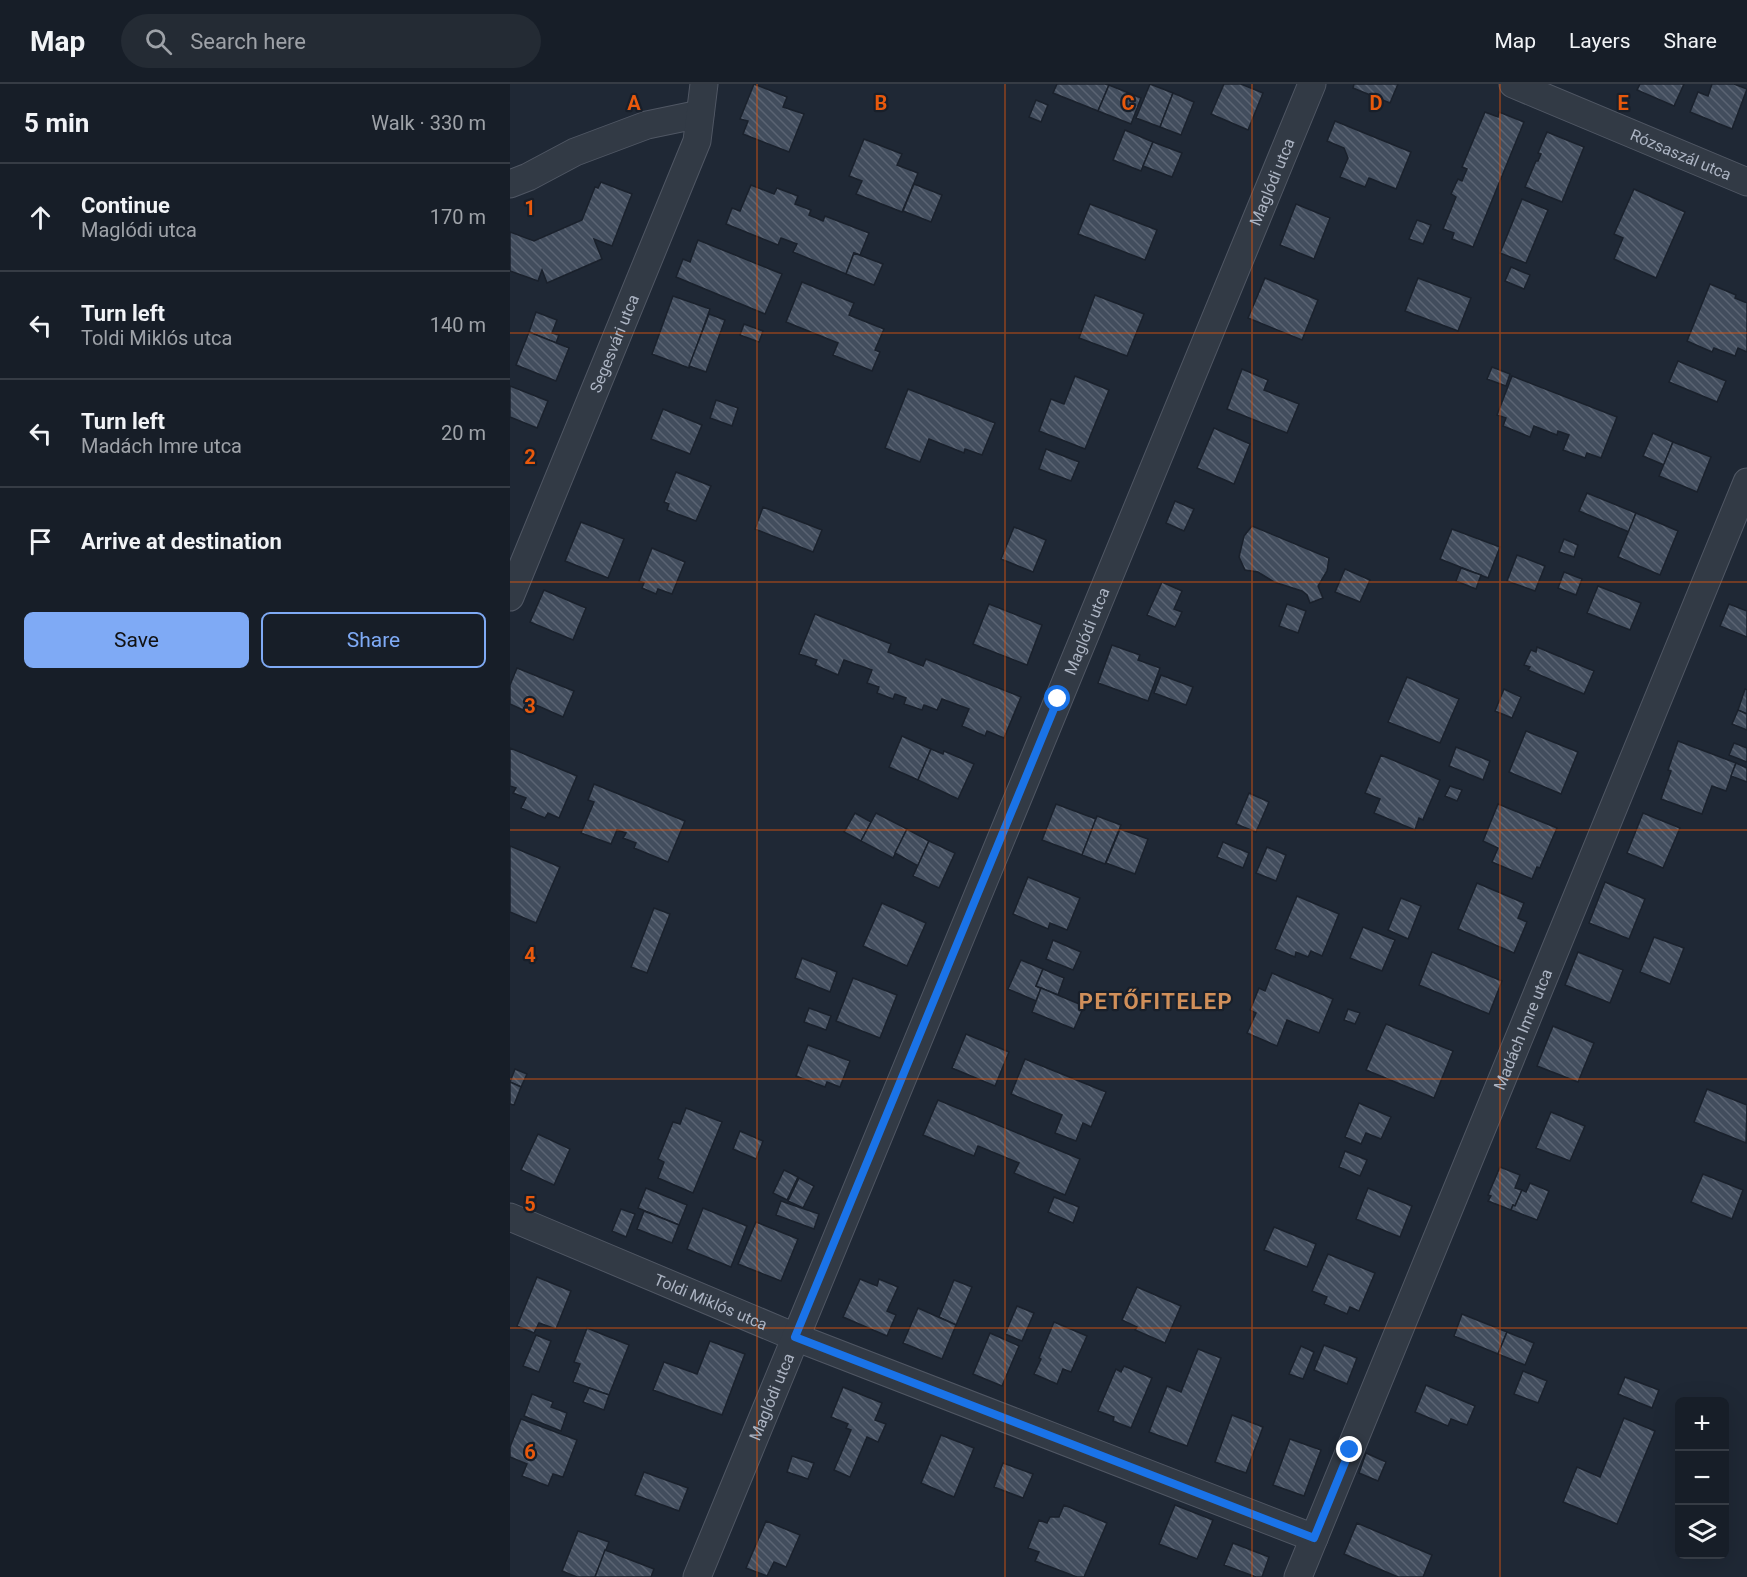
<!DOCTYPE html>
<html lang="en">
<head>
<meta charset="utf-8">
<style>
	body { margin:0; font-family:Roboto,sans-serif; background:#242b34; color:#f1f3f6 }
	.controls { position:absolute; right:18px; bottom:18px; display:grid; overflow:hidden; border-radius:9px; box-shadow:0 6px 24px #0002 }
	.controls button { width:54px; height:54px; display:grid; place-items:center; padding:0; border:0; border-bottom:2px solid #363c45; background:#171e28; color:#f1f3f6; font:30px sans-serif }
	.stop { position:absolute; width:18px; height:18px; margin:-14px; border:4px solid #1a73e8; border-radius:50%; background:#fff }
	.stop.end { background:#1a73e8; border-color:#fff; box-shadow:0 2px 6px #0008 }
	.list { margin:0; padding:0; list-style:none }
	h2 { display:flex; justify-content:space-between; align-items:center; height:78px; margin:0; padding:0 24px; font-size:26px }
	h2 small { font-size:20px; font-weight:400; color:#9ea2a8 }
	.list li { display:grid; grid-template-columns:39px 1fr auto; gap:18px; align-items:center; box-sizing:border-box; height:108px; padding:0 24px; border-top:2px solid #363c45 }
	.list b { display:block; font-size:22px; white-space:nowrap }
	.list p { margin:0; font-size:20px; white-space:nowrap; color:#9ea2a8 }
	.list em { font-size:20px; font-style:normal; color:#9ea2a8 }
	.actions { display:flex; gap:12px; padding:18px 24px }
	.actions a { flex:1; padding:14px 0; border:2px solid #7faaf5; border-radius:9px; text-align:center; font-size:21px; color:#7faaf5 }
	.actions .main { background:#7faaf5; color:#111 }
	.icon { flex:none; width:33px; height:33px; fill:none; stroke:currentColor; stroke-width:2; stroke-linecap:round; stroke-linejoin:round }
	.map { position:relative; flex:none; width:1237px; height:1493px; overflow:hidden }
	header { display:flex; align-items:center; gap:36px; box-sizing:border-box; height:84px; padding:0 30px; background:#171e28; border-bottom:2px solid #363c45 }
	header strong { font-size:28px }
	nav { display:flex; gap:33px; margin-inline-start:auto; font-size:21px }
	.search { width:420px; height:54px; background:#242b34; display:flex; align-items:center; gap:15px; box-sizing:border-box; padding:0 21px; border-radius:33px; color:#9ea2a8; font-size:22px }
	main { display:flex }
	aside { flex:1; background:#171e28 }
	.map>svg:first-child { display:block }
	.building { fill:url(#building-back-hatch); stroke:#1a212c; stroke-width:1.5 }
	.lines { fill:none; stroke-linecap:round; stroke-linejoin:round }
	.minor-casing { stroke:#505764; stroke-width:29 }
	.minor { stroke:#323a45; stroke-width:27 }
	.route { stroke:#1a73e8; stroke-width:8 }
	.grid { fill:none; stroke:#e8590c; stroke-width:1.5; stroke-opacity:0.55 }
	.labels { text-anchor:middle; stroke-width:4.5; stroke-linejoin:round; paint-order:stroke }
	.street-label { font-size:16px; fill:#acb4c3; stroke:#181f2a }
	.district-label { font-size:22px; font-weight:bold; letter-spacing:1.5px; fill:#d08f5a; stroke:#181f2a }
	.grid-label { font-size:20px; text-anchor:middle; font-weight:bold; fill:#e8590c; stroke:#181f2a; stroke-width:4.5; stroke-linejoin:round; paint-order:stroke }
</style>
</head>
<body>
<header>
<strong>Map</strong>
<div class="search"><svg class="icon" aria-label="search" viewBox="0 0 24 24"><circle cx="10" cy="10" r="6"/><path d="M15 15l6 6"/></svg>Search here</div>
<nav><a>Map</a><a>Layers</a><a>Share</a></nav>
</header>
<main>
<aside>
<h2>5 min<small>Walk · 330 m</small></h2>
<ul class="list">
<li><svg class="icon" aria-label="ahead" viewBox="0 0 24 24"><path d="M12 20V5M6 11l6-6 6 6"/></svg><div><b>Continue</b><p>Maglódi utca</p></div><em>170 m</em></li>
<li><svg class="icon" aria-label="left" viewBox="0 0 24 24"><path d="M17 20v-9H6M10 6l-5 5 5 5"/></svg><div><b>Turn left</b><p>Toldi Miklós utca</p></div><em>140 m</em></li>
<li><svg class="icon" aria-label="left" viewBox="0 0 24 24"><path d="M17 20v-9H6M10 6l-5 5 5 5"/></svg><div><b>Turn left</b><p>Madách Imre utca</p></div><em>20 m</em></li>
<li><svg class="icon" aria-label="arrive" viewBox="0 0 24 24"><path d="M6 21V4h12l-3 4 3 4H6"/></svg><div><b>Arrive at destination</b></div></li>
</ul>
<div class="actions"><a class="main">Save</a><a>Share</a></div>
</aside>
<div class="map">
<svg width="1237" height="1493" viewBox="0 0 1237 1493">
	<defs>
		<pattern id="building-back-hatch" width="6" height="6" patternUnits="userSpaceOnUse" patternTransform="scale(1.5)"><rect width="6" height="6" fill="#424d5d"/><path d="M-1 5l2 2M0 0l6 6M5-1l2 2" fill="none" stroke="#5b6473"/></pattern>
	</defs>
	<rect width="100%" height="100%" fill="#1f2835"/>
	<g class="building">
		<polygon points="244,0 277,13 273,23 294,30 279,68 233,50 238,37 230,35"/>
		<polygon points="547,0 595,0 599,1 588,27 543,9"/>
		<polygon points="640,0 663,9 650,43 626,34"/>
		<polygon points="714,0 731,0 753,9 738,46 701,30"/>
		<polygon points="844,0 888,0 880,19 843,4"/>
		<polygon points="1130,0 1174,0 1164,22 1127,6"/>
		<polygon points="1202,0 1224,0 1237,5 1222,45 1180,28 1188,8 1198,12"/>
		<polygon points="599,1 631,14 621,40 588,27"/>
		<polygon points="663,9 684,18 671,51 650,43"/>
		<polygon points="526,16 538,21 531,38 519,33"/>
		<polygon points="975,28 988,33 989,28 1014,38 963,163 942,155 944,149 933,145 946,113 941,110 948,95 952,97 957,85 952,83"/>
		<polygon points="825,37 901,68 886,105 859,94 855,103 830,93 838,74 834,64 817,57"/>
		<polygon points="615,46 643,58 631,87 603,76"/>
		<polygon points="1037,48 1074,63 1052,118 1015,103 1026,77 1028,77 1031,70 1028,69"/>
		<polygon points="354,55 392,70 387,81 408,89 392,128 346,110 352,97 339,92"/>
		<polygon points="643,58 672,69 662,93 633,82"/>
		<polygon points="91,98 122,110 102,162 84,155 92,175 37,199 32,186 28,197 0,187 0,148 24,157 72,136 85,103 88,104"/>
		<polygon points="404,100 432,111 421,138 393,127"/>
		<polygon points="241,101 264,110 267,104 288,112 285,120 301,126 299,131 313,137 315,132 359,149 350,171 344,169 336,190 283,168 287,160 271,154 268,161 216,140 222,124 230,127"/>
		<polygon points="1124,105 1175,128 1146,194 1104,175 1113,154 1104,150"/>
		<polygon points="1012,115 1038,126 1016,179 990,169"/>
		<polygon points="580,120 647,146 635,176 568,150"/>
		<polygon points="786,120 820,134 804,175 770,161"/>
		<polygon points="907,136 921,141 913,160 899,155"/>
		<polygon points="188,156 272,190 255,230 166,193 173,175 180,178"/>
		<polygon points="344,169 373,180 364,201 336,190"/>
		<polygon points="1001,183 1020,191 1014,205 995,197"/>
		<polygon points="755,194 808,216 792,256 738,234"/>
		<polygon points="908,194 961,214 948,247 895,227"/>
		<polygon points="292,198 344,219 339,231 374,245 365,266 370,268 362,287 323,271 328,259 276,238"/>
		<polygon points="1200,200 1226,211 1225,214 1237,219 1237,268 1228,264 1225,272 1204,264 1202,268 1177,257"/>
		<polygon points="585,211 634,230 617,272 569,254"/>
		<polygon points="163,212 200,225 179,284 142,270"/>
		<polygon points="26,228 47,236 42,249 49,251 46,259 19,248"/>
		<polygon points="199,230 215,236 196,288 179,282"/>
		<polygon points="234,240 253,247 249,258 230,251"/>
		<polygon points="19,248 59,264 46,297 6,281"/>
		<polygon points="1168,277 1216,297 1207,318 1159,298"/>
		<polygon points="982,283 1000,290 996,302 977,295"/>
		<polygon points="732,285 758,296 754,306 789,320 777,349 717,325"/>
		<polygon points="565,292 599,306 575,365 529,347 541,315 554,320"/>
		<polygon points="1002,292 1107,333 1091,374 1077,369 1075,374 1053,366 1059,351 1048,347 1047,351 1024,342 1020,353 993,342 996,334 987,331"/>
		<polygon points="0,302 38,317 27,344 0,333"/>
		<polygon points="398,305 485,339 472,371 455,365 454,369 419,355 410,378 375,364"/>
		<polygon points="206,316 228,324 222,342 200,334"/>
		<polygon points="153,325 192,341 180,370 141,355"/>
		<polygon points="704,344 740,360 724,400 687,384"/>
		<polygon points="1143,349 1163,358 1154,381 1133,372"/>
		<polygon points="1163,358 1201,373 1187,408 1149,392"/>
		<polygon points="536,365 569,378 561,397 529,385"/>
		<polygon points="166,388 201,402 186,437 157,426 159,420 154,418"/>
		<polygon points="1077,409 1126,429 1119,448 1069,427"/>
		<polygon points="665,417 684,425 674,447 656,439"/>
		<polygon points="253,423 312,446 303,468 245,445"/>
		<polygon points="1126,429 1168,447 1150,491 1108,473"/>
		<polygon points="71,438 114,455 98,494 55,477"/>
		<polygon points="742,442 819,474 817,487 808,502 813,514 800,519 797,511 792,507 764,498 748,488 735,486 729,473 734,452"/>
		<polygon points="504,443 536,456 523,488 491,475"/>
		<polygon points="942,445 990,463 978,494 930,475"/>
		<polygon points="1054,455 1068,461 1064,473 1049,468"/>
		<polygon points="142,464 175,478 162,510 148,505 146,510 132,504 134,499 129,497"/>
		<polygon points="1007,471 1035,482 1025,507 997,497"/>
		<polygon points="951,484 971,491 966,505 946,497"/>
		<polygon points="835,485 860,496 850,518 825,508"/>
		<polygon points="1054,488 1072,495 1066,511 1048,504"/>
		<polygon points="652,498 672,507 664,525 672,528 665,543 637,531"/>
		<polygon points="1088,502 1131,519 1120,546 1077,529"/>
		<polygon points="34,506 76,524 63,556 20,538"/>
		<polygon points="479,520 532,541 517,581 463,560"/>
		<polygon points="777,520 796,527 788,549 769,542"/>
		<polygon points="1219,520 1237,527 1237,553 1210,542"/>
		<polygon points="305,530 381,560 378,568 413,582 416,575 511,613 494,654 477,647 475,652 452,642 459,625 432,615 427,626 414,621 412,626 394,620 396,614 385,610 383,615 367,609 369,603 357,599 362,586 334,576 328,591 305,581 307,576 289,570"/>
		<polygon points="602,561 630,571 628,576 650,584 638,617 588,599"/>
		<polygon points="1027,563 1084,587 1074,610 1018,586 1020,583 1014,581 1021,566 1026,568"/>
		<polygon points="7,584 64,607 53,633 17,617 13,626 0,620 0,601"/>
		<polygon points="651,591 683,603 676,621 644,609"/>
		<polygon points="897,593 949,615 930,659 878,638"/>
		<polygon points="994,605 1011,613 1002,634 985,627"/>
		<polygon points="1235,605 1237,606 1237,630 1228,626"/>
		<polygon points="1228,626 1237,630 1237,646 1222,640"/>
		<polygon points="1016,647 1068,668 1051,710 999,688"/>
		<polygon points="392,652 421,665 408,696 379,683"/>
		<polygon points="1168,657 1226,679 1216,707 1202,702 1192,730 1151,715 1161,687 1158,686"/>
		<polygon points="1224,659 1237,664 1237,678 1219,671"/>
		<polygon points="946,663 980,677 973,696 939,682"/>
		<polygon points="0,664 67,692 49,734 38,729 35,734 11,724 16,714 3,709 6,704 0,702"/>
		<polygon points="421,665 433,670 434,667 464,680 448,715 408,696"/>
		<polygon points="871,671 930,696 914,733 913,736 909,734 905,746 864,729 870,715 855,709"/>
		<polygon points="1226,679 1237,684 1237,698 1221,692"/>
		<polygon points="84,700 175,737 158,778 124,764 126,759 113,754 116,749 107,746 101,760 71,749 84,718 78,716"/>
		<polygon points="940,702 952,706 947,717 935,712"/>
		<polygon points="739,709 759,718 746,748 726,740"/>
		<polygon points="546,720 586,735 572,771 532,756"/>
		<polygon points="988,720 1047,744 1031,781 1030,784 1027,783 1022,795 982,778 988,764 973,757"/>
		<polygon points="345,729 361,738 351,757 334,748"/>
		<polygon points="366,729 397,745 383,774 351,757"/>
		<polygon points="1133,729 1170,744 1153,784 1117,769"/>
		<polygon points="587,732 611,741 595,780 572,771"/>
		<polygon points="397,745 419,757 408,782 385,769"/>
		<polygon points="610,745 638,755 625,790 596,779"/>
		<polygon points="419,757 445,769 429,804 403,792"/>
		<polygon points="713,758 739,769 733,784 707,773"/>
		<polygon points="0,762 50,783 26,839 0,828"/>
		<polygon points="757,763 776,771 766,797 746,789"/>
		<polygon points="518,793 570,814 557,846 540,839 538,845 503,830"/>
		<polygon points="1095,798 1135,815 1119,855 1079,839"/>
		<polygon points="967,799 1014,819 1008,834 1017,838 1004,869 948,845"/>
		<polygon points="787,812 829,830 812,872 801,867 798,873 786,868 785,873 765,865"/>
		<polygon points="891,814 911,822 898,855 878,846"/>
		<polygon points="372,819 416,839 397,882 353,862"/>
		<polygon points="144,824 160,830 137,889 121,883"/>
		<polygon points="853,843 885,856 872,887 840,874"/>
		<polygon points="1144,853 1174,864 1160,900 1130,888"/>
		<polygon points="543,856 571,868 563,886 536,875"/>
		<polygon points="922,868 992,897 979,930 909,901"/>
		<polygon points="1068,868 1113,886 1100,919 1055,901"/>
		<polygon points="292,874 327,888 320,908 285,894"/>
		<polygon points="511,876 533,885 526,902 531,904 526,917 498,905"/>
		<polygon points="533,885 554,894 548,911 526,902"/>
		<polygon points="762,889 823,915 809,949 777,936 767,962 737,949 746,929 740,926 749,904 755,907"/>
		<polygon points="343,894 387,911 370,954 326,937"/>
		<polygon points="531,904 574,922 564,945 522,928"/>
		<polygon points="299,924 321,932 316,946 294,938"/>
		<polygon points="838,925 850,929 845,940 834,936"/>
		<polygon points="876,940 943,967 924,1014 856,986"/>
		<polygon points="1043,942 1084,959 1068,998 1027,982"/>
		<polygon points="456,950 499,968 485,1002 442,984"/>
		<polygon points="298,961 340,977 330,1003 317,998 315,1003 286,992"/>
		<polygon points="515,975 596,1008 581,1043 573,1039 566,1057 545,1049 552,1031 501,1010"/>
		<polygon points="5,985 17,990 11,1003 0,998"/>
		<polygon points="0,998 11,1003 4,1021 0,1020"/>
		<polygon points="1197,1005 1237,1021 1236,1059 1184,1038"/>
		<polygon points="428,1016 570,1075 555,1111 504,1089 509,1079 468,1062 464,1072 413,1051"/>
		<polygon points="849,1019 881,1033 871,1055 856,1049 851,1060 835,1053"/>
		<polygon points="176,1024 212,1038 183,1109 148,1094 154,1078 148,1075 163,1038 170,1040"/>
		<polygon points="1041,1028 1075,1042 1060,1077 1026,1064"/>
		<polygon points="230,1047 253,1057 246,1075 223,1065"/>
		<polygon points="28,1050 60,1065 44,1101 11,1086"/>
		<polygon points="835,1067 857,1076 850,1092 829,1083"/>
		<polygon points="990,1083 1010,1091 1005,1104 1012,1106 1005,1122 1003,1121 1001,1126 978,1117 981,1112 978,1111"/>
		<polygon points="274,1086 288,1093 277,1116 263,1109"/>
		<polygon points="1193,1090 1233,1106 1222,1135 1181,1118"/>
		<polygon points="289,1094 304,1102 293,1124 278,1117"/>
		<polygon points="1020,1099 1039,1107 1027,1136 1001,1126 1003,1121 1005,1122 1012,1106 1016,1108"/>
		<polygon points="136,1104 177,1121 169,1141 128,1124"/>
		<polygon points="858,1104 902,1122 890,1153 846,1135"/>
		<polygon points="544,1113 569,1123 563,1139 538,1128"/>
		<polygon points="271,1117 309,1130 304,1145 266,1131"/>
		<polygon points="193,1124 237,1142 221,1183 177,1165"/>
		<polygon points="111,1125 125,1130 116,1153 102,1147"/>
		<polygon points="134,1127 169,1141 162,1159 127,1145"/>
		<polygon points="246,1138 288,1155 271,1197 228,1180"/>
		<polygon points="764,1143 806,1160 797,1183 754,1166"/>
		<polygon points="818,1170 865,1189 849,1227 840,1223 837,1230 814,1220 817,1213 802,1207"/>
		<polygon points="27,1193 61,1207 46,1245 29,1239 24,1249 7,1242"/>
		<polygon points="350,1195 367,1202 369,1195 388,1203 377,1227 386,1231 377,1252 333,1233"/>
		<polygon points="444,1196 462,1203 446,1241 429,1233"/>
		<polygon points="627,1203 671,1222 655,1259 625,1246 627,1243 612,1236"/>
		<polygon points="507,1222 524,1229 512,1257 495,1250"/>
		<polygon points="408,1224 446,1241 432,1275 393,1259"/>
		<polygon points="952,1230 997,1248 988,1270 944,1252"/>
		<polygon points="544,1238 577,1252 561,1288 553,1285 547,1300 524,1290 531,1275 529,1274"/>
		<polygon points="77,1244 119,1261 99,1311 63,1298 70,1280 64,1278"/>
		<polygon points="997,1248 1024,1259 1015,1281 988,1270"/>
		<polygon points="480,1249 509,1262 492,1302 463,1290"/>
		<polygon points="26,1251 41,1257 29,1288 13,1282"/>
		<polygon points="200,1257 235,1270 212,1331 143,1306 154,1278 187,1290"/>
		<polygon points="814,1261 847,1274 837,1300 804,1286"/>
		<polygon points="791,1262 804,1268 793,1295 779,1290"/>
		<polygon points="688,1265 711,1274 677,1362 639,1348 657,1302 671,1308"/>
		<polygon points="614,1282 642,1294 621,1344 603,1337 604,1333 588,1327 606,1285 611,1288"/>
		<polygon points="1013,1287 1037,1297 1028,1319 1004,1310"/>
		<polygon points="1115,1293 1149,1306 1142,1324 1108,1310"/>
		<polygon points="916,1301 965,1322 957,1341 941,1335 938,1342 905,1328"/>
		<polygon points="333,1303 372,1319 365,1336 376,1340 368,1358 357,1353 340,1393 324,1386 341,1346 336,1344 338,1340 321,1333"/>
		<polygon points="79,1304 99,1311 94,1326 73,1318"/>
		<polygon points="22,1310 43,1318 41,1323 57,1329 51,1347 14,1332"/>
		<polygon points="722,1331 753,1343 736,1389 705,1378"/>
		<polygon points="1114,1334 1145,1347 1107,1440 1053,1418 1067,1383 1090,1393"/>
		<polygon points="11,1335 67,1356 53,1393 43,1390 38,1402 12,1392 17,1380 0,1373 0,1363"/>
		<polygon points="431,1351 464,1364 444,1413 411,1399"/>
		<polygon points="780,1355 811,1366 794,1412 763,1401"/>
		<polygon points="856,1369 876,1378 868,1397 849,1389"/>
		<polygon points="282,1372 304,1379 298,1395 277,1388"/>
		<polygon points="493,1379 523,1390 513,1414 484,1403"/>
		<polygon points="134,1388 178,1404 169,1427 125,1411"/>
		<polygon points="554,1421 597,1439 574,1493 567,1493 525,1477 529,1468 518,1464 529,1436 537,1439 540,1433 549,1433"/>
		<polygon points="665,1421 703,1436 687,1475 649,1460"/>
		<polygon points="256,1437 290,1451 276,1483 264,1478 257,1492 236,1484"/>
		<polygon points="847,1439 922,1471 913,1493 888,1493 834,1470"/>
		<polygon points="68,1447 99,1458 85,1493 67,1493 52,1487"/>
		<polygon points="723,1459 759,1473 752,1493 746,1493 714,1481"/>
		<polygon points="95,1466 144,1485 141,1493 85,1493"/>
	</g>
	<g class="lines">
		<g class="minor-casing">
			<g id="minor">
				<path id="s1" d="M1003 0 1237 98"/>
				<polyline points="0,100 18,93 65,68 137,41 190,30"/>
				<path id="s2" d="M0 513 187 57 194 0"/>
				<path id="s3" d="M0 1133 285 1253 804 1454"/>
				<path id="s4" d="M187 1493 802 0"/>
				<path id="s5" d="M788 1493 1237 398"/>
			</g>
		</g>
		<use href="#minor" class="minor"/>
	</g>
	<g class="lines">
		<polyline class="route" points="548,615 285,1253 804,1454 840,1366"/>
	</g>
	<path class="grid" d="M247 0V1493M495 0V1493M742 0V1493M990 0V1493M0 249H1237M0 498H1237M0 746H1237M0 995H1237M0 1244H1237"/>
	<g class="labels">
		<g class="street-label">
			<text dy="6" stroke="none"><textPath href="#s1" startOffset="182">Rózsaszál utca</textPath></text>
			<text dy="6" stroke="none"><textPath href="#s4" startOffset="1509">Maglódi utca</textPath></text>
			<text dy="6" stroke="none"><textPath href="#s2" startOffset="274">Segesvári utca</textPath></text>
			<text dy="6" stroke="none"><textPath href="#s4" startOffset="1023">Maglódi utca</textPath></text>
			<text dy="6" stroke="none"><textPath href="#s5" startOffset="592">Madách Imre utca</textPath></text>
			<text dy="6" stroke="none"><textPath href="#s3" startOffset="218">Toldi Miklós utca</textPath></text>
			<text dy="6" stroke="none"><textPath href="#s4" startOffset="195">Maglódi utca</textPath></text>
		</g>
		<g class="district-label">
			<text x="646" y="925">PETŐFITELEP</text>
		</g>
	</g>
	<g class="grid-label">
		<text x="124" y="26">A</text>
		<text x="371" y="26">B</text>
		<text x="618" y="26">C</text>
		<text x="866" y="26">D</text>
		<text x="1113" y="26">E</text>
		<text x="20" y="131">1</text>
		<text x="20" y="380">2</text>
		<text x="20" y="629">3</text>
		<text x="20" y="878">4</text>
		<text x="20" y="1127">5</text>
		<text x="20" y="1375">6</text>
	</g>
</svg>
<div class="controls">
<button>+</button>
<button>−</button>
<button><svg class="icon" aria-label="layers" viewBox="0 0 24 24"><path d="M12 4l9 5-9 5-9-5zM3 14l9 5 9-5"/></svg></button>
</div>
<div class="stop" style="left:548px;top:615px"></div>
<div class="stop end" style="left:840px;top:1366px"></div>
</div>
</main>
</body>
</html>
